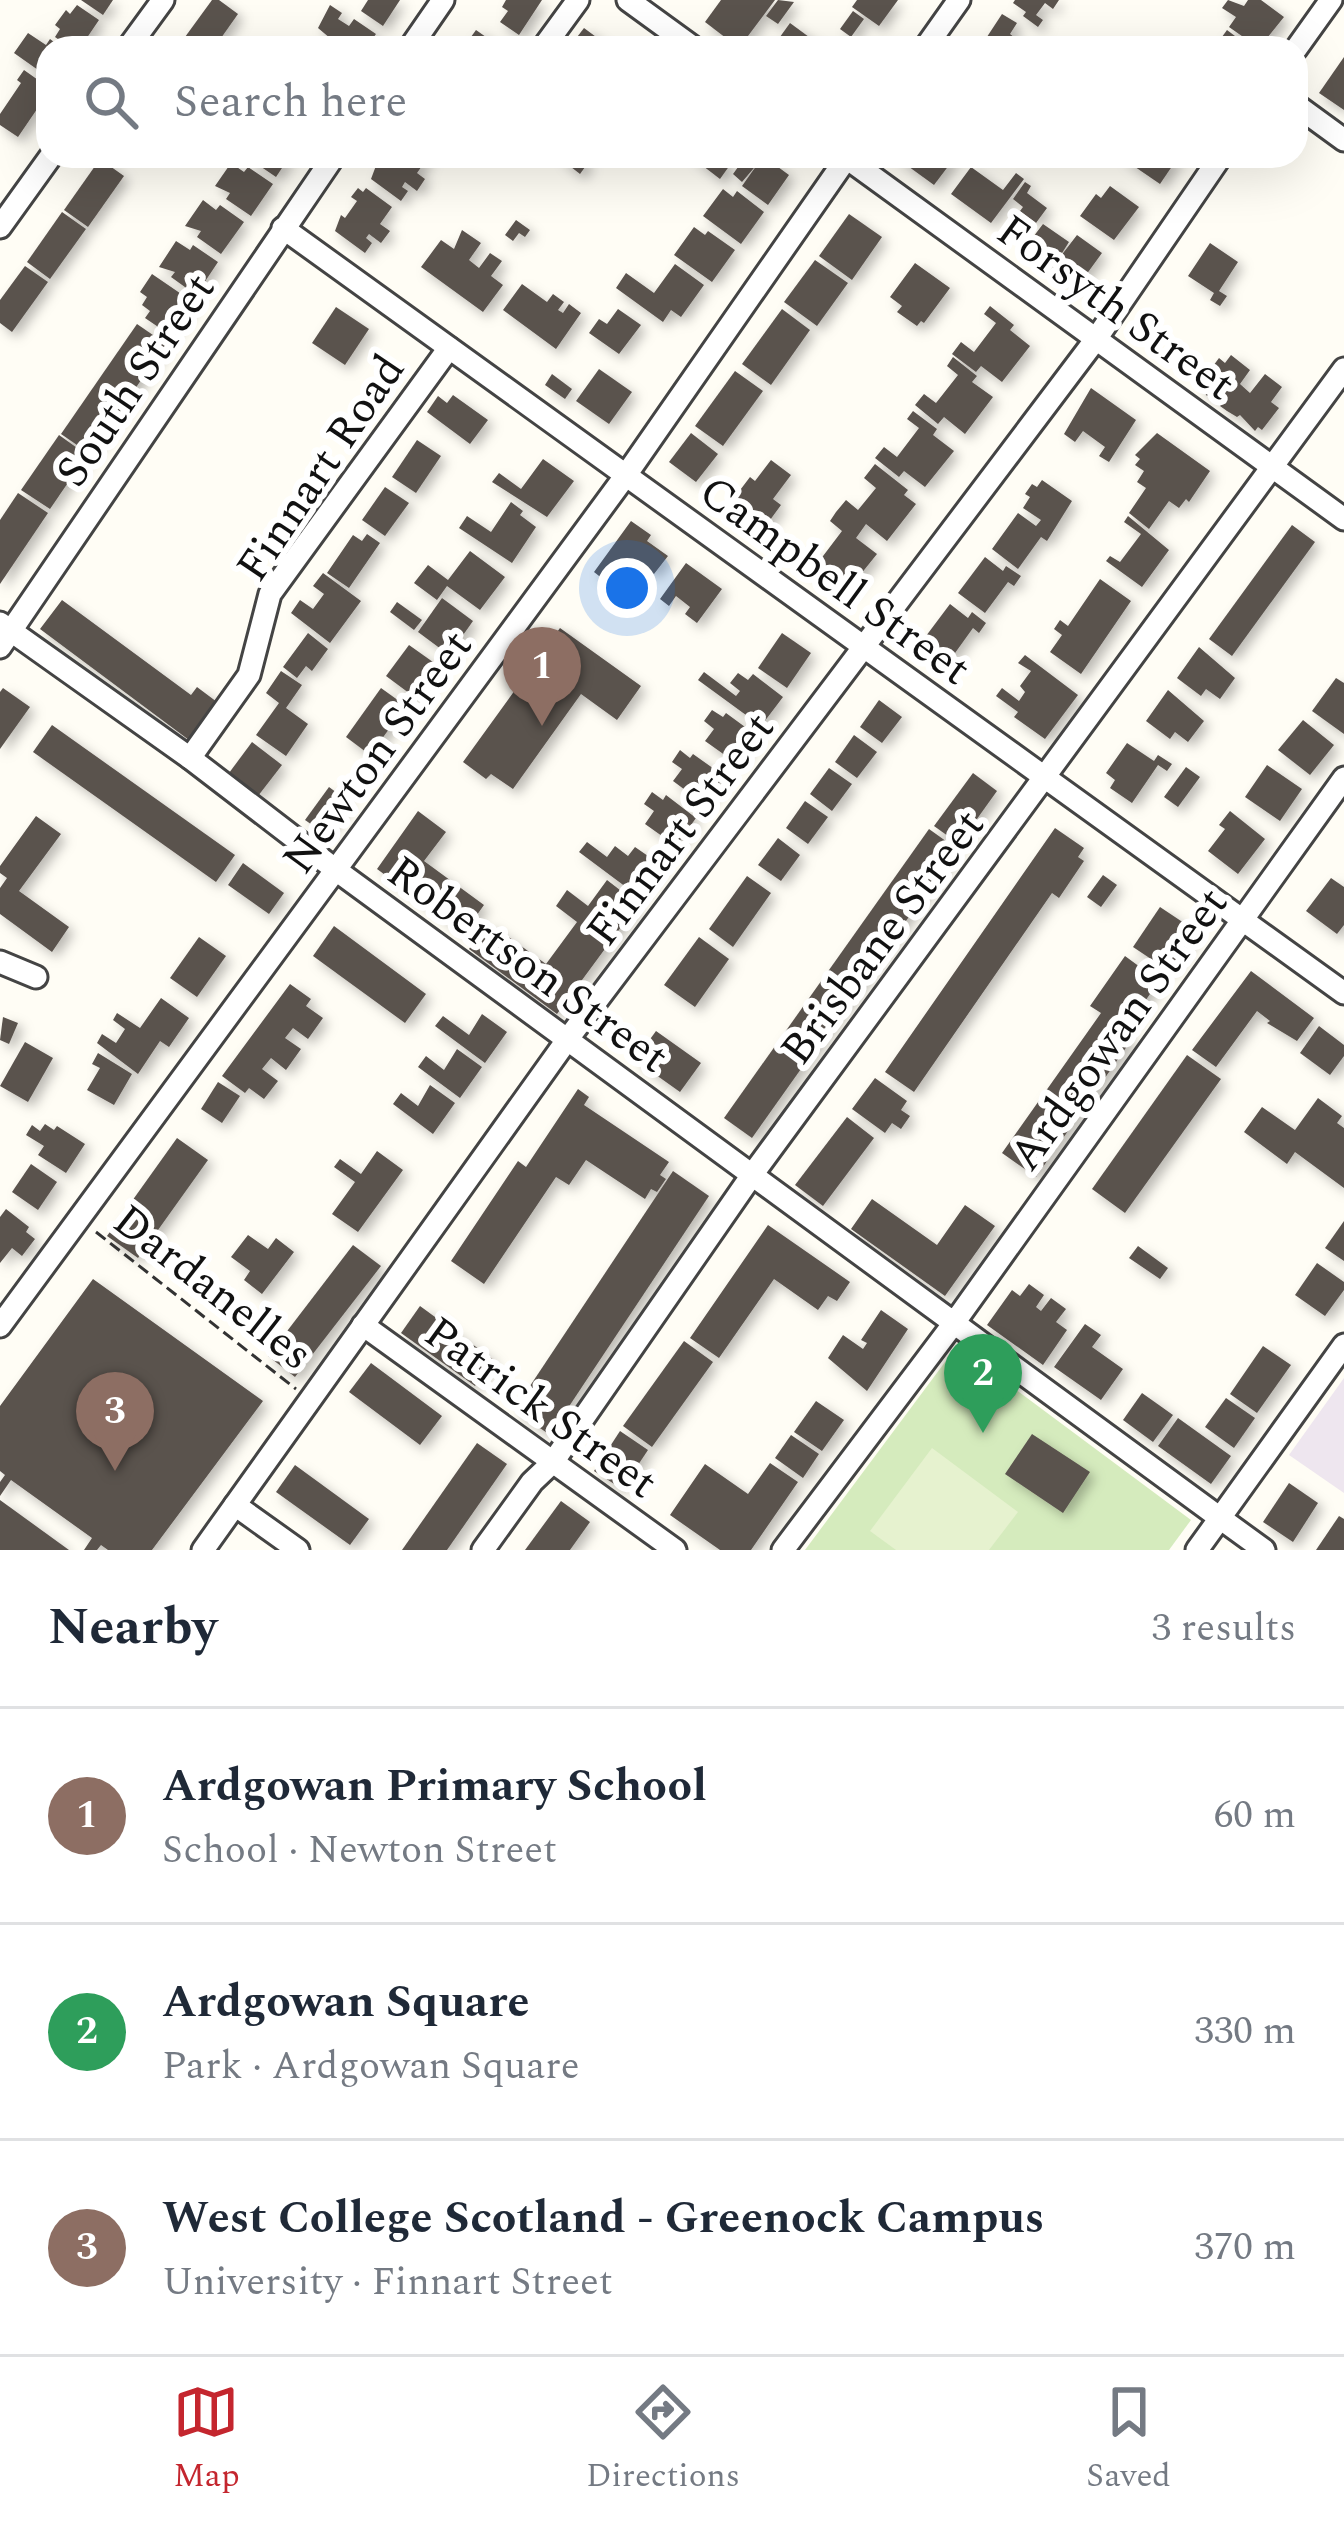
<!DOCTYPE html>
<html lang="en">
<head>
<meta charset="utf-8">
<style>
	body { margin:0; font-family:Spectral,serif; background:#f6f6f7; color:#1f2937 }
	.you { position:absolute; left:627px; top:588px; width:42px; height:42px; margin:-30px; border:9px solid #fff; border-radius:50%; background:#1a73e8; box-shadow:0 0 0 18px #1a73e833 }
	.badge { display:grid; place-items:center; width:78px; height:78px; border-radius:50%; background:#c4262e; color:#fff; font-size:39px; font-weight:700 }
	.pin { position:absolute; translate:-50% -99px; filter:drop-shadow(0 3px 6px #0008) }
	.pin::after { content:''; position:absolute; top:63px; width:42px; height:36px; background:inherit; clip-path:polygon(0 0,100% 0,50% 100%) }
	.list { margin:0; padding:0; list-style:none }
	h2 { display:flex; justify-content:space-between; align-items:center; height:156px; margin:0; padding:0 48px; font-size:51px }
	h2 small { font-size:39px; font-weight:400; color:#747a83 }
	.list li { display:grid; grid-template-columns:78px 1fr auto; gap:36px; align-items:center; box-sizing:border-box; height:216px; padding:0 48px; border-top:3px solid #e0e1e3 }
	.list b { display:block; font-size:45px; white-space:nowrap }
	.list p { margin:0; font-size:39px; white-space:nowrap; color:#747a83 }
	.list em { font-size:39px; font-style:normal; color:#747a83 }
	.icon { flex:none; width:66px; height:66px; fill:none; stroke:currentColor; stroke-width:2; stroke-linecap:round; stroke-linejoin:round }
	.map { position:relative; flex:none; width:1344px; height:1550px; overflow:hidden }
	.search { position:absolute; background:#fff; box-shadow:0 12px 48px #0002; left:36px; right:36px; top:36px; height:132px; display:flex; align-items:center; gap:30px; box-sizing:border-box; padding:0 42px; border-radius:36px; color:#747a83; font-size:45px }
	.sheet { height:804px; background:#fff }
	nav { display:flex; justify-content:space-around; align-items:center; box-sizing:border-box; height:168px; border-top:3px solid #e0e1e3; background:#fff; font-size:33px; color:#747a83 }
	nav a { display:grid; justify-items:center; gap:6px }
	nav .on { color:#c4262e }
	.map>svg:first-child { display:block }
	.industrial { fill:#eee6ef }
	.green { fill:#d5ebbd }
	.pitch { fill:#e6f2cf }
	.building { fill:#5a524d; filter:url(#shadow) }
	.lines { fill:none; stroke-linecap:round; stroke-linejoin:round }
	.street-casing { stroke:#444; stroke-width:27 }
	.path { stroke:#333; stroke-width:3; stroke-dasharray:12 6; stroke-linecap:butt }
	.street { stroke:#fff; stroke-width:21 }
	.labels { text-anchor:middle; stroke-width:12; stroke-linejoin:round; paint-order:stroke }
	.street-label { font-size:45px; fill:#111; stroke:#fff }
</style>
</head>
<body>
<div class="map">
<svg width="1344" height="1550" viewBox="0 0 1344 1550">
	<defs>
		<filter id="shadow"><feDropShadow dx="5.5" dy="5.5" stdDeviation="6" flood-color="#0004"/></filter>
	</defs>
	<rect width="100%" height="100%" fill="#fffdf5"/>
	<polygon class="industrial" points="1344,1378 1344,1493 1289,1455"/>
	<polygon class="green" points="957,1346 1191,1520 1169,1550 805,1550"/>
	<polygon class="pitch" points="932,1448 1018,1512 989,1550 896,1550 870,1531"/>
	<g class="building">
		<polygon points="81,0 113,0 103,15"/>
		<polygon points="212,0 219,0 238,14 214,48 177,48"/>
		<polygon points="368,0 400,0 383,26 361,11"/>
		<polygon points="506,0 542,0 519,35 500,22 508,11 502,7"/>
		<polygon points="721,0 775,0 739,48 705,22"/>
		<polygon points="778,0 794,2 778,24 766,16"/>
		<polygon points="857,0 898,0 879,26 852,7"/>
		<polygon points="1015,0 1059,0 1053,9 1045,3 1036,15 1043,20 1038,27 1023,16 1026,12 1013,3"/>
		<polygon points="1228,0 1244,6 1248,0 1261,0 1284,17 1259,48 1229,27 1236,17 1222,8"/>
		<polygon points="77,5 99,20 80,48 71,48 55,37 60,29 55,25 66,10 70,14"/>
		<polygon points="330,5 342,13 338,19 349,26 354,19 376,34 366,48 334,48 337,44 318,28"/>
		<polygon points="853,11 864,19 851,37 840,29"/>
		<polygon points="1002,14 1017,23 1010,34 1019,41 1014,48 985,48 981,46"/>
		<polygon points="790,23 824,48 772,48"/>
		<polygon points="584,28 611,48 571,45"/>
		<polygon points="476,30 496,44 494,48 463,48"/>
		<polygon points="1227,30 1251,48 1214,48"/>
		<polygon points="28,33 46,45 50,39 62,48 48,48 48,77 14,53"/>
		<polygon points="1344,57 1344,110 1319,93"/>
		<polygon points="24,70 48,87 48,93 18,137 0,125 0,114 21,83 17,80"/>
		<polygon points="254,156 290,156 276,177 251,160"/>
		<polygon points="387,156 429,156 417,173 425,179 417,191 405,182 402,187 408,191 401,201 371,179 377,163 380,166"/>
		<polygon points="557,156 579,156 588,163 580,174"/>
		<polygon points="690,156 718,156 730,165 720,179"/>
		<polygon points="746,156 763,156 789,175 768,205 742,186 759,162 742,182 733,174"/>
		<polygon points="894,156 956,156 934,185"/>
		<polygon points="1119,156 1179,156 1160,184"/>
		<polygon points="100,159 124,176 88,227 64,210"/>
		<polygon points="231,163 244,172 248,167 273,184 251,216 226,199 230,193 215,186"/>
		<polygon points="971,167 1003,190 1016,173 1024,179 991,223 951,194"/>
		<polygon points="1025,182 1031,186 1027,193 1047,208 1036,223 1020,211 1023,207 1013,199"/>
		<polygon points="1110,186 1139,207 1114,240 1080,216 1096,194 1101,198"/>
		<polygon points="358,188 363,192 366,188 392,207 380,224 390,231 381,243 369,234 366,238 372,243 365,253 335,231 341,215 345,218 357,201 351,197"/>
		<polygon points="723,189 733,197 737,191 764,212 741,244 703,216"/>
		<polygon points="203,200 216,210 220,205 244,222 221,254 197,237 201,231 185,226"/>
		<polygon points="62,212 86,229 50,279 27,262"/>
		<polygon points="849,214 882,237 852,280 819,256"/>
		<polygon points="516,220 530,230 525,237 519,233 513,241 505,235"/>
		<polygon points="1043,224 1069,242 1057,261 1077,235 1102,253 1078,286 1027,245"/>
		<polygon points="694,227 705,235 708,231 735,250 712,282 674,255"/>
		<polygon points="462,230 481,243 469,260 479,268 490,253 502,261 491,276 503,285 483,312 421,267 441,240 454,249"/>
		<polygon points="176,241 190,250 193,245 218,262 196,295 171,277 175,272 159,267"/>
		<polygon points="1210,243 1238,262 1219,291 1227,296 1220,306 1210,300 1214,293 1188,276"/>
		<polygon points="815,260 848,283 817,326 784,302"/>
		<polygon points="915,263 950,288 924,323 921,321 917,326 897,312 902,306 890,297"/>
		<polygon points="675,264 704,285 681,317 671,310 663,322 616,288 626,273 654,293"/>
		<polygon points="25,266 48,282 12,332 0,323 0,300"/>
		<polygon points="152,274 193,302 170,335 145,318 150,311 142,305 147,297 140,292"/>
		<polygon points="522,284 547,302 553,294 564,302 558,310 563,313 569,304 581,313 556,349 503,310"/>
		<polygon points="990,306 1014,325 1010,330 1030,346 1002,382 981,366 976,372 952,354 961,342 974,352 996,323 984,314"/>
		<polygon points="336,307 369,329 345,365 312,343"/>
		<polygon points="618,309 641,325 619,354 589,333 599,319 607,324"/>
		<polygon points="782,309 810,330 771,385 742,364"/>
		<polygon points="137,324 166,344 90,454 61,434"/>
		<polygon points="1231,355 1250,370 1240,384 1250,393 1265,374 1282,387 1271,402 1279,408 1262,430 1258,427 1255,431 1240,415 1237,417 1227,411 1220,406 1223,402 1213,395 1207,396 1199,385 1219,358 1225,363"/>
		<polygon points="953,357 977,376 972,382 993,397 965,434 944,417 938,424 915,405 924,394 936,403 958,375 947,366"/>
		<polygon points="599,369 632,392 609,424 576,401"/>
		<polygon points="735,371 763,391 723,446 695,426"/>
		<polygon points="552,374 572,389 565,399 545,385"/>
		<polygon points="1091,388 1136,420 1109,462 1099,456 1105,447 1083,431 1075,442 1064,434"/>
		<polygon points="453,395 488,420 470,444 427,412 438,396 447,403"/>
		<polygon points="913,411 937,429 933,435 954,451 925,487 904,471 899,477 875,458 884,447 897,457 919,428 907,419"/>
		<polygon points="691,433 718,454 696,482 669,462"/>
		<polygon points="1157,433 1210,471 1189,502 1186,499 1179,508 1169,501 1149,529 1129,513 1146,488 1137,482 1144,471 1135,465 1140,459 1135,455"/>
		<polygon points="59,435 87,455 50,509 21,490"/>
		<polygon points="417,440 441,456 416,493 392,477"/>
		<polygon points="543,459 574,481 547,517 492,482 499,473 521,489"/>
		<polygon points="771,460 791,475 773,499 781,505 762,531 728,506 750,477 755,481"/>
		<polygon points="875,464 908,490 904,495 916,504 887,541 866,524 856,538 877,554 848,590 827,573 822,580 798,561 807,550 820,560 842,531 830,521 836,512 846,500 858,510 876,488 864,478"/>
		<polygon points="1042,480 1072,501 1047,541 1041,537 1018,569 992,549 1018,513 1036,526 1041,520 1023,508 1030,497 1025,494 1032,484 1037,487"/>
		<polygon points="385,487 409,503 385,536 362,520"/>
		<polygon points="18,493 48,513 0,584 0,520"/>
		<polygon points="511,502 523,511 520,515 536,527 512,563 459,528 467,516 491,532"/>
		<polygon points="1128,516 1169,550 1142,587 1106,561 1110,556 1120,562 1141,534 1124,522"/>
		<polygon points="631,521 651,535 647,541 668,556 654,574 634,559 613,587 594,572"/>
		<polygon points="1292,525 1315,542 1232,656 1209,639"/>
		<polygon points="367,534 380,543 349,588 327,573 353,535 362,541"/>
		<polygon points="470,551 505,577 480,610 447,586 437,600 414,583 428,565 448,580"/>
		<polygon points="985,557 1003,571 1006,566 1021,576 1014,586 1008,582 985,613 958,593"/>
		<polygon points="686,563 722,589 697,623 685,614 690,607 676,596 669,606 660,599"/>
		<polygon points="323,573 361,601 330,643 291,613 300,600 313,609 324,594 313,586"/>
		<polygon points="1100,579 1131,601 1081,674 1050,652 1062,635 1054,629 1060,620 1068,626"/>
		<polygon points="442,598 473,621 449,655 418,632"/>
		<polygon points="62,600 191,695 197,687 221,705 193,743 40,629"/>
		<polygon points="397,602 422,620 414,630 390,612"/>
		<polygon points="950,604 968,618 972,612 986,623 979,633 973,628 950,660 923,640"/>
		<polygon points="560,628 641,686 617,720 581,694 513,789 491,774 486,779 463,762"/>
		<polygon points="308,633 328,649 312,671 306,666 297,678 283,667"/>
		<polygon points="782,633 811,653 787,688 758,668"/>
		<polygon points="409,645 440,667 417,699 386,676"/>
		<polygon points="1199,647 1235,678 1220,699 1206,689 1201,696 1177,678"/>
		<polygon points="1025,655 1078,695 1045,739 1014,717 1018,712 996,696 1002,688 1019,701 1025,692 1020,686 1031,671 1018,663"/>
		<polygon points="281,671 302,685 286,708 308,724 286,756 256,735 279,703 266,693"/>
		<polygon points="704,672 736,696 740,691 730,683 738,673 748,680 753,674 783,697 761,726 698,680"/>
		<polygon points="1336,678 1344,683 1344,734 1312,711"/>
		<polygon points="3,688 30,707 0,749 0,692"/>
		<polygon points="381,688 406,706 370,755 346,737"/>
		<polygon points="1168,690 1204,721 1188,742 1175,732 1170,739 1146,721"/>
		<polygon points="879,700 902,717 882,743 860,727"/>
		<polygon points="712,710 723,717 726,713 756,735 736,763 705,741 714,729 704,721"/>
		<polygon points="1303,720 1334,745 1310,775 1278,750"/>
		<polygon points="52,725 235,855 216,882 33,752"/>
		<polygon points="854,735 877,752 857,778 835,762"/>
		<polygon points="252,742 282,765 258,796 229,773"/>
		<polygon points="1127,743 1154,761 1158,755 1172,764 1167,771 1158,765 1132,803 1110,788 1115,780 1106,773"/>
		<polygon points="680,750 690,758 693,754 724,776 704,804 673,781 682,769 672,762"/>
		<polygon points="1267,765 1302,789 1280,821 1245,797"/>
		<polygon points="1186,767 1200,777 1178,807 1164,797"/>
		<polygon points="829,768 852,784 832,811 810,794"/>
		<polygon points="973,773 997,791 959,844 934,826"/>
		<polygon points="329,787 348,801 325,834 305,820"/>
		<polygon points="652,792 663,800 666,795 696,818 676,846 645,824 654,811 644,804"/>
		<polygon points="805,801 828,817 808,844 786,828"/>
		<polygon points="418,811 446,832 424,861 484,905 464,933 377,869"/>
		<polygon points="1230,811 1265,839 1238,874 1208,851 1225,829 1219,825"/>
		<polygon points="36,816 61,834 19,891 69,927 52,952 0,914 0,888 7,878 0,873 0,866"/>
		<polygon points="1055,828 1084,848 1078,857 1084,861 1059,898 1052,893 914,1092 885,1072"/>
		<polygon points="929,829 957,849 752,1138 724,1118"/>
		<polygon points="778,838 800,855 781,881 758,865"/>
		<polygon points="587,842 607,857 615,846 628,856 635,847 661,865 638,896 579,852"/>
		<polygon points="243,863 284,893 269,914 228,885"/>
		<polygon points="1103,875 1117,885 1101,907 1087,897"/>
		<polygon points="747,876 771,893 733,947 709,929"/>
		<polygon points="1331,878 1344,887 1344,925 1337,934 1306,911"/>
		<polygon points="607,880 638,904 557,1014 469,949 488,922 546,964 577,922 556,906 567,890 588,906"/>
		<polygon points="1160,907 1196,931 1169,971 1133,947"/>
		<polygon points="334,926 426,994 405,1023 313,956"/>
		<polygon points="199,937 226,956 197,997 170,978"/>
		<polygon points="699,937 729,959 695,1007 664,985"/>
		<polygon points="1125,956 1159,981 1123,1033 1132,1039 1036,1177 1002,1153 1101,1013 1090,1006"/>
		<polygon points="1251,971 1314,1018 1297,1041 1267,1023 1270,1021 1257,1011 1216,1067 1192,1050"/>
		<polygon points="290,984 311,999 306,1006 323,1018 308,1039 293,1028 285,1038 301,1049 286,1070 271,1058 262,1069 278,1081 264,1099 249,1088 245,1093 222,1076"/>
		<polygon points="161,998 189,1018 169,1047 160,1041 138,1074 97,1043 102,1034 116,1043 125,1029 113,1020 117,1013 140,1028"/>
		<polygon points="482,1014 507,1032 485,1063 435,1026 443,1016 469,1035"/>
		<polygon points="3,1017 18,1023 9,1044 0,1040"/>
		<polygon points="1319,1026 1344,1045 1344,1056 1330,1075 1300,1053"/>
		<polygon points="656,1031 701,1063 680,1092 635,1060"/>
		<polygon points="25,1042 53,1058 28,1102 0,1086"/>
		<polygon points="457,1049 482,1067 460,1098 418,1067 426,1056 444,1070"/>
		<polygon points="98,1053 132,1074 114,1105 87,1090 100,1068 92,1064"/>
		<polygon points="1187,1055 1221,1079 1125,1213 1092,1189"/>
		<polygon points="875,1078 907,1101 901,1110 910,1116 901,1129 892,1123 885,1133 852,1109"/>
		<polygon points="218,1082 240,1096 222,1123 201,1109"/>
		<polygon points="430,1085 455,1103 433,1134 393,1104 401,1093 418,1106"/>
		<polygon points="578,1089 589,1097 584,1105 669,1162 660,1175 666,1179 657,1192 651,1189 645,1199 586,1160 569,1185 556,1177 484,1284 451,1261 518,1161 526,1167"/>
		<polygon points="1318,1098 1342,1116 1337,1123 1344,1128 1344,1188 1295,1152 1287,1164 1244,1132 1262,1107 1295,1130"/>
		<polygon points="847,1117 874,1138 823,1206 795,1185"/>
		<polygon points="45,1124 54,1130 57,1126 85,1144 66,1173 38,1155 44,1146 26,1135 32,1125 40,1131"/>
		<polygon points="177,1138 208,1160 138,1258 107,1236"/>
		<polygon points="377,1151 403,1170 358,1232 332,1214 355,1182 334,1167 340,1159 361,1174"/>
		<polygon points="31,1164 57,1182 38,1210 12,1192"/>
		<polygon points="673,1171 709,1196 550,1435 514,1410"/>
		<polygon points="872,1199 937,1245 965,1205 995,1226 945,1296 851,1229"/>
		<polygon points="6,1209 29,1227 26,1232 35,1239 22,1256 12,1248 0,1263 0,1217"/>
		<polygon points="1344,1221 1344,1261 1325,1248"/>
		<polygon points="768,1225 850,1282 837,1301 828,1296 818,1310 774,1279 719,1358 690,1338"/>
		<polygon points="248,1235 268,1249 276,1238 294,1252 262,1294 244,1280 250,1271 231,1257"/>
		<polygon points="353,1245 381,1266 295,1377 268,1356"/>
		<polygon points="1138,1246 1168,1268 1160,1279 1129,1258"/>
		<polygon points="1317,1263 1344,1282 1344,1290 1325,1316 1295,1295"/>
		<polygon points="93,1279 263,1401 152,1550 108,1550 101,1545 97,1550 84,1550 92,1538 11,1480 0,1496 0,1482 5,1475 0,1471 0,1406"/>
		<polygon points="1029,1284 1044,1295 1036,1307 1041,1311 1051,1298 1066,1309 1056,1322 1067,1330 1043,1365 987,1325 1012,1290 1020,1296"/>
		<polygon points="420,1306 494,1360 475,1386 401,1333"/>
		<polygon points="881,1310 908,1329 867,1391 828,1358 843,1335 863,1349 867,1343 861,1340"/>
		<polygon points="1085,1324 1101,1335 1092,1347 1123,1369 1101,1400 1054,1367"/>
		<polygon points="684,1341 713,1362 652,1447 623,1426"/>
		<polygon points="1263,1346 1291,1365 1257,1413 1230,1394"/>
		<polygon points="371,1363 442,1416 420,1445 349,1392"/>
		<polygon points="1142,1393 1173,1415 1153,1442 1123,1420"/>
		<polygon points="1226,1398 1255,1418 1234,1448 1205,1427"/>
		<polygon points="816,1401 844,1420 822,1451 794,1432"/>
		<polygon points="1178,1418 1231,1456 1211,1484 1158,1446"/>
		<polygon points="620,1431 648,1450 622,1489 594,1471"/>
		<polygon points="1032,1434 1090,1472 1063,1513 1005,1474"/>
		<polygon points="791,1435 819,1454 803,1478 775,1458"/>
		<polygon points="477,1443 507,1464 447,1550 402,1550"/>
		<polygon points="770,1463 798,1482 751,1550 720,1550 670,1515 705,1464 748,1494"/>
		<polygon points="295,1465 369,1519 350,1545 276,1492"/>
		<polygon points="1289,1483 1318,1503 1293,1542 1263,1522"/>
		<polygon points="0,1500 69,1550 0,1550"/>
		<polygon points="561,1501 590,1522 570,1550 525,1550"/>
		<polygon points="1339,1516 1344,1519 1344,1550 1316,1550"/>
	</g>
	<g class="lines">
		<g class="street-casing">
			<g id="street">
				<polyline points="628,0 694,48"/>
				<polyline points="128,48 163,0"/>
				<polyline points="410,48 443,0"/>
				<polyline points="543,48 578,0"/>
				<polyline points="925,48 959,0"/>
				<polyline points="1296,49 1331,0"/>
				<polyline points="1296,105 1344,140"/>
				<polyline points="844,156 1344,519"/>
				<polyline points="0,227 51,156"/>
				<polyline points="283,228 1344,993"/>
				<polyline points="0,623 190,758 336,870 954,1323 1344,778"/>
				<polyline points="0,647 334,156"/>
				<polyline points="190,758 249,675 270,594 449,348"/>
				<polyline points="0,962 36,977"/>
				<polyline points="363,1325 675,1550"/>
				<polyline points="0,1326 626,475 848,156"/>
				<polyline points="235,1505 298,1550"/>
				<polyline points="203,1550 567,1040 1096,339 1221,156"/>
				<polyline points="483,1550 532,1482 553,1462 752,1175 1344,369"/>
				<polyline points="783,1550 954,1323 1220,1518 1197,1550"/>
				<polyline points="1264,1550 1220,1518 1344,1345"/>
			</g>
		</g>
		<polyline class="path" points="96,1232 296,1389"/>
		<use href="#street" class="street"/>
	</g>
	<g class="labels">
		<g class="street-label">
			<text transform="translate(1117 306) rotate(36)" y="16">Forsyth Street</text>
			<text transform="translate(134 379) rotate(-56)" y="16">South Street</text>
			<text transform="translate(319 467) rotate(-56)" y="16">Finnart Road</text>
			<text transform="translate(836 579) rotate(36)" y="16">Campbell Street</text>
			<text transform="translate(376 751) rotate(-54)" y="16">Newton Street</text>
			<text transform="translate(679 828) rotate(-53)" y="16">Finnart Street</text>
			<text transform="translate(881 936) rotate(-53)" y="16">Brisbane Street</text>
			<text transform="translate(529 963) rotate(36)" y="16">Robertson Street</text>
			<text transform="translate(1117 1028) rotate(-54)" y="16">Ardgowan Street</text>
			<text transform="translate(214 1286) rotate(38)" y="16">Dardanelles</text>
			<text transform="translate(542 1406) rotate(36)" y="16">Patrick Street</text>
		</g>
	</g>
</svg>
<div class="you"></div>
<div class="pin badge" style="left:542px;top:726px;background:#8d6e63">1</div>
<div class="pin badge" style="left:983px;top:1433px;background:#2e9e5b">2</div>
<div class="pin badge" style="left:115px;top:1471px;background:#8d6e63">3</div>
<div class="search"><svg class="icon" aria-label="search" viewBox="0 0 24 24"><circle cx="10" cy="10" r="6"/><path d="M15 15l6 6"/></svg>Search here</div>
</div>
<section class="sheet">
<h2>Nearby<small>3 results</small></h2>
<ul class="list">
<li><span class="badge" style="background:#8d6e63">1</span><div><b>Ardgowan Primary School</b><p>School · Newton Street</p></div><em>60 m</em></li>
<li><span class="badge" style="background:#2e9e5b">2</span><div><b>Ardgowan Square</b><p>Park · Ardgowan Square</p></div><em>330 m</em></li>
<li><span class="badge" style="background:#8d6e63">3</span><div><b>West College Scotland - Greenock Campus</b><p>University · Finnart Street</p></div><em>370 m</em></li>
</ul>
</section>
<nav>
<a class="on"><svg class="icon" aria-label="map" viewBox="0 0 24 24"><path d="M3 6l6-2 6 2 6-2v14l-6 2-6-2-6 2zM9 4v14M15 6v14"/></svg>Map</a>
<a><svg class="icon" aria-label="directions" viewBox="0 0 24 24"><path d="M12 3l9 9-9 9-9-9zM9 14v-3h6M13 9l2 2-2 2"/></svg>Directions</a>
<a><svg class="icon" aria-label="saved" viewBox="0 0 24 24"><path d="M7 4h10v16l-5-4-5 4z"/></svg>Saved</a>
</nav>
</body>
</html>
